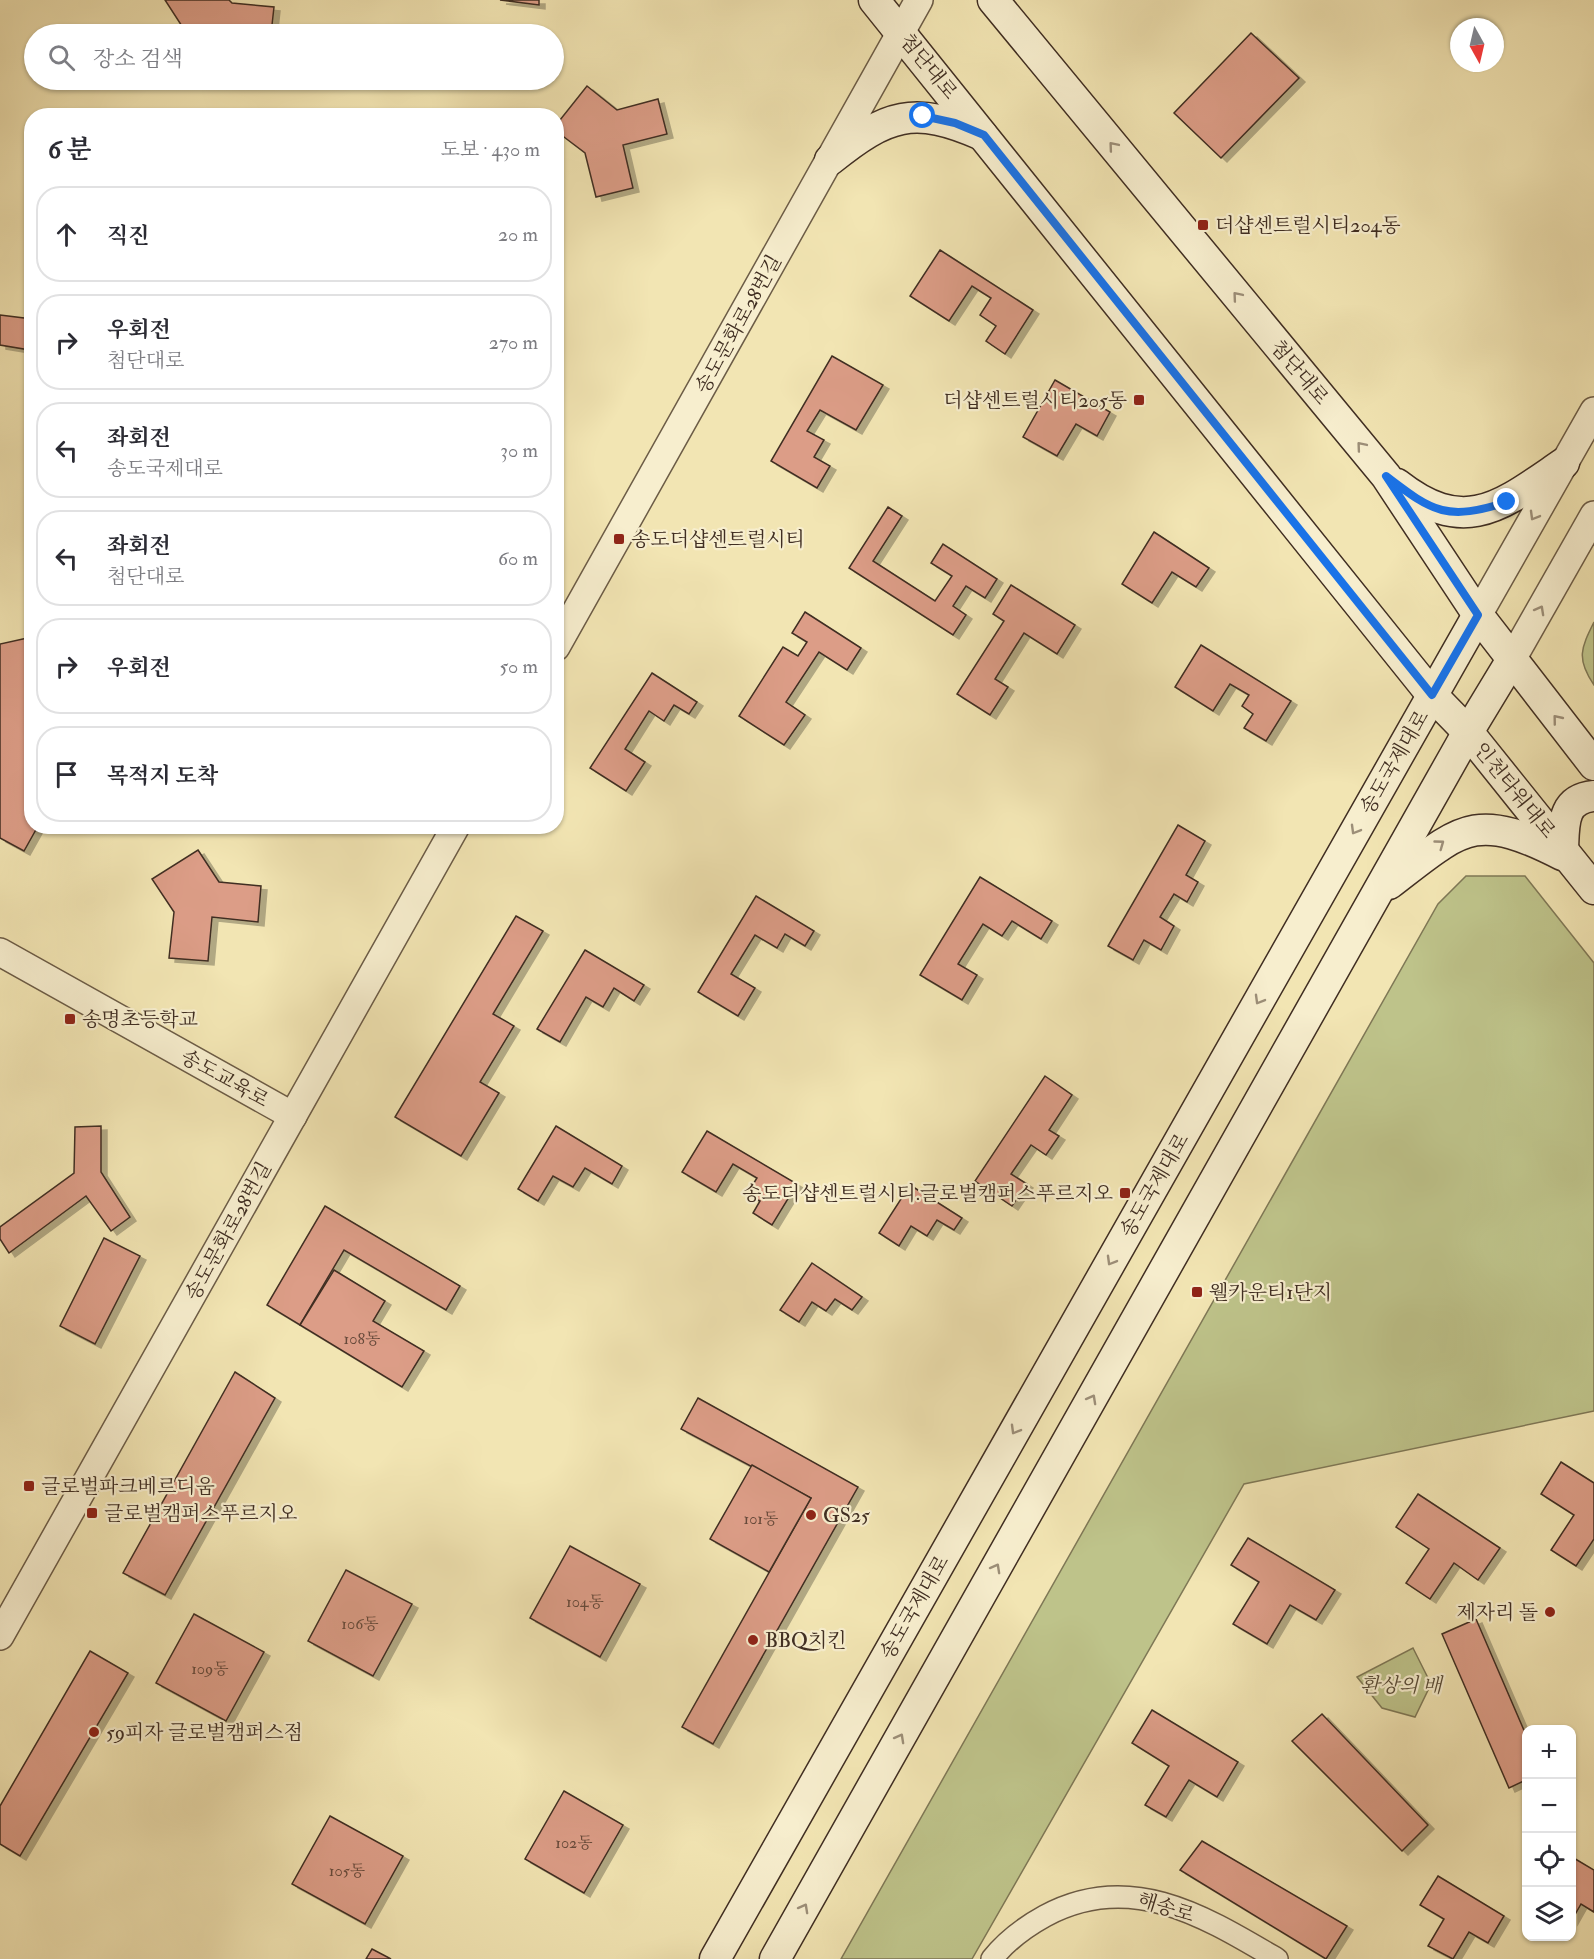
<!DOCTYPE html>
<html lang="ko">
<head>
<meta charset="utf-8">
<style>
	body { margin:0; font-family:"IM FELL Double Pica","Noto Serif KR",serif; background:#f2f2f3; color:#2b2b33 }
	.controls { position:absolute; right:18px; bottom:18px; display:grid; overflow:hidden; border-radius:12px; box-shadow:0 2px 4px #0004 }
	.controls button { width:54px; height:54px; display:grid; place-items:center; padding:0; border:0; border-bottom:2px solid #e1e1e2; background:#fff; color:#2b2b33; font:30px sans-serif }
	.compass { position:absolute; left:1450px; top:18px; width:54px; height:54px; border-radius:50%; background:#fff; box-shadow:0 2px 4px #0004; rotate:172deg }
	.stop { position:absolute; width:18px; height:18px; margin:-14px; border:4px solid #1a73e8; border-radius:50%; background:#fff }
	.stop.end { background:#1a73e8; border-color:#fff; box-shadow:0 2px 6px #0008 }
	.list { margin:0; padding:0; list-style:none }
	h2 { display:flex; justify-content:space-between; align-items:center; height:78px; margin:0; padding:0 24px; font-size:26px }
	h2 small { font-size:20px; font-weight:400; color:#7c7c81 }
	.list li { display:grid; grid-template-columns:39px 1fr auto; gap:18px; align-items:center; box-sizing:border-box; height:96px; margin:0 12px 12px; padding:0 12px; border:2px solid #e1e1e2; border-radius:24px }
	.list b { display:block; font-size:22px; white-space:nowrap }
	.list p { margin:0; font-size:20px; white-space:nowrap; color:#7c7c81 }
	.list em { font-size:20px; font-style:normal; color:#7c7c81 }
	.icon { flex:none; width:33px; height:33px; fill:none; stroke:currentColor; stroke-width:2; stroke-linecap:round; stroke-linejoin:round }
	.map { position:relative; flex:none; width:1594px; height:1959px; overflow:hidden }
	.search { position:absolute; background:#fff; box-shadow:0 2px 4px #0004; left:24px; top:24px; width:540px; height:66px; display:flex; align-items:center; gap:15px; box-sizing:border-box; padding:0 21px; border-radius:33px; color:#7c7c81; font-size:22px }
	.panel { position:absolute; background:#fff; box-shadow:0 2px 4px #0004; left:24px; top:108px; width:540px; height:726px; border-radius:24px }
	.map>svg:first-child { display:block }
	.green { fill:#bec38a; stroke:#7f7856; stroke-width:1.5 }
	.building { fill:#dc9d87; stroke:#402e22; stroke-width:1.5; filter:url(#shadow) }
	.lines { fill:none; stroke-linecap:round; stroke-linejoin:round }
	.minor-casing { stroke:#6c5c46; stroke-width:24 }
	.tertiary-casing { stroke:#6c5c46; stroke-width:30 }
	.secondary-casing { stroke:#402e22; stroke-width:33 }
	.minor { stroke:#f7eece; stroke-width:21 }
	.tertiary { stroke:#f7eece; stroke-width:27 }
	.secondary { stroke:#f7eece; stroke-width:30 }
	.oneway { stroke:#9c8e78 }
	.route { stroke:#1a73e8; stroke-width:8 }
	.poi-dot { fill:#8f2418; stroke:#f7eece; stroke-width:2 }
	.labels { text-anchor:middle; stroke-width:4.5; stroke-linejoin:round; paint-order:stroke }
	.number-label { font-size:16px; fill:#674a3b }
	.street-label { font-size:20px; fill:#402e22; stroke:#f7eece }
	.poi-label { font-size:20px; fill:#402e22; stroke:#f7eece; text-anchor:start }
	.park-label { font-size:20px; font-style:italic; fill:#594c37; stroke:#f7eece }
</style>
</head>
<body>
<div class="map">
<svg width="1594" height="1959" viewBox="0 0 1594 1959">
	<defs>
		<filter id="shadow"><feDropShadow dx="6" dy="4" stdDeviation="0" flood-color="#0004"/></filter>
	</defs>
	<rect width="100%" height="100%" fill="#f2e5b3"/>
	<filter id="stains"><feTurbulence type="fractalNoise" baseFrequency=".00333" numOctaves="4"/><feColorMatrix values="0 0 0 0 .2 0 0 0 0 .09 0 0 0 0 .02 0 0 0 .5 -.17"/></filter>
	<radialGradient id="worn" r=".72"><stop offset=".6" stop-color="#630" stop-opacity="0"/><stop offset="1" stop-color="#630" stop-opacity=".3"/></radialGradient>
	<g class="green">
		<path d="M1594 622V685C1576 659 1581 648 1594 622Z"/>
		<polygon points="1466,876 1525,876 1594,963 1594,1411 1244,1484 972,1959 841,1959 1438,904"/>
		<polygon points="1413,1648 1431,1684 1415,1717 1382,1708 1357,1677"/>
	</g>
	<g class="building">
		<polygon points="165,0 229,0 232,3 274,7 271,34 187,34"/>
		<polygon points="500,0 539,0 539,5"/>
		<polygon points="1251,33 1299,78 1221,158 1174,113"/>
		<polygon points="587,86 617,110 658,99 667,134 623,145 633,188 596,197 585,153 556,131 556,125"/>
		<polygon points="940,250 1033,310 1005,354 986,341 996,326 980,315 991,298 972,286 949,321 910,296"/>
		<polygon points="0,315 32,319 30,350 0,345"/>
		<polygon points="832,356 883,385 856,430 820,410 807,431 824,440 814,457 830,466 817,488 771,461"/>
		<polygon points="1055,380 1110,412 1097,436 1076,424 1057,456 1023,437"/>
		<polygon points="888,507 902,516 873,561 935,601 952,576 931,563 943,544 997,579 985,598 966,586 953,606 966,615 953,635 849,568"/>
		<polygon points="1154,532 1209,568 1196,587 1172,572 1152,603 1122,584"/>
		<polygon points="1011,585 1075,625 1057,654 1024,633 995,679 1008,687 990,715 957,694 1004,621 993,614"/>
		<polygon points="805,612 861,648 847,670 819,652 786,702 805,715 784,745 739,716 783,647 798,656 807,642 792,633"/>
		<polygon points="32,637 32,826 38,826 24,851 0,838 0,644"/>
		<polygon points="1201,645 1291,701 1266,741 1244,728 1253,714 1242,706 1249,695 1230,684 1213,711 1175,687"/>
		<polygon points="652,673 697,702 689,714 674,705 664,721 649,711 625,749 645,762 626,791 590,768"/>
		<polygon points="1178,825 1205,841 1186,875 1198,882 1187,902 1174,894 1160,917 1174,926 1161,950 1144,940 1133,960 1108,946"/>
		<polygon points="198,850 219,882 261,886 258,922 212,917 208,961 169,958 174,912 152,879"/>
		<polygon points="980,877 1052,921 1041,939 1012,921 1002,936 983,924 958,964 977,975 962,1000 920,975"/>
		<polygon points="756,896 814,931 805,946 785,934 777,948 755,935 731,974 755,988 738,1016 698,992"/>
		<polygon points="516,916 543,931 493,1014 514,1026 480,1082 499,1093 461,1156 395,1117"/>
		<polygon points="585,950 644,985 634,1001 614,988 603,1007 586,997 560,1042 537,1029"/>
		<polygon points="1045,1076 1072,1095 1049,1130 1059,1136 1046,1155 1031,1145 1011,1174 1027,1184 1012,1206 975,1181"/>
		<polygon points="101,1126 101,1172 130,1217 111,1231 86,1196 9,1253 0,1239 0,1227 74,1173 75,1127"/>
		<polygon points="556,1126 622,1166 612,1184 585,1168 573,1187 553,1176 538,1201 518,1189"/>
		<polygon points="707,1131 797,1184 772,1225 753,1213 760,1201 747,1194 757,1178 733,1164 716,1192 682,1172"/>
		<polygon points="910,1185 962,1218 954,1230 937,1220 927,1236 911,1226 899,1246 879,1233"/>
		<polygon points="325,1206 460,1286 446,1310 344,1250 300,1325 267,1305"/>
		<polygon points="104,1238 140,1256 95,1344 60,1326"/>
		<polygon points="812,1263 862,1297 852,1310 835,1299 826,1311 812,1302 799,1322 780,1310"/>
		<polygon points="334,1270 385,1301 373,1321 424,1351 402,1387 300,1325"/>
		<polygon points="235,1372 275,1398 165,1595 123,1573"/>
		<polygon points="698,1398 858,1487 713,1744 682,1727 811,1498 681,1429"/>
		<polygon points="1561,1462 1594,1483 1594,1539 1576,1566 1551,1550 1574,1515 1541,1494"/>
		<polygon points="752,1465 811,1498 769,1572 710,1539"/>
		<polygon points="1418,1494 1500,1548 1478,1580 1454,1563 1430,1599 1406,1583 1429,1549 1396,1527"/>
		<polygon points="1248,1538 1335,1590 1316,1620 1290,1605 1267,1644 1233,1624 1259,1582 1231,1565"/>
		<polygon points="570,1546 640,1584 600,1657 530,1618"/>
		<polygon points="346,1570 412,1604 373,1676 308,1641"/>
		<polygon points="194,1614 264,1652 226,1721 156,1683"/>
		<polygon points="1476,1619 1526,1735 1526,1780 1509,1788 1442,1634"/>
		<polygon points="90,1651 128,1673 20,1856 0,1844 0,1806"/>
		<polygon points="1152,1710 1238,1762 1217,1797 1189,1780 1166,1817 1145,1805 1169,1766 1132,1743"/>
		<polygon points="1322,1714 1428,1825 1402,1851 1292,1741"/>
		<polygon points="564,1791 623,1825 584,1893 525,1859"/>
		<polygon points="330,1816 403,1856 365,1924 292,1884"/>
		<polygon points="1202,1841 1347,1926 1326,1959 1180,1870"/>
		<polygon points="1572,1857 1594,1870 1594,1912 1581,1904 1572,1920"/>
		<polygon points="1438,1876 1504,1916 1488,1943 1469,1932 1453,1959 1428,1946 1444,1919 1420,1905"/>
		<polygon points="372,1949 391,1959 366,1959"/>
	</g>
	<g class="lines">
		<g class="minor-casing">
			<path id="minor" d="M992 1959C1007 1940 1025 1927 1045 1916 1130 1870 1204 1916 1277 1959"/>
		</g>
		<g class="tertiary-casing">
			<g id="tertiary">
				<polyline points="1478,615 1594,411"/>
				<polyline points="556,647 919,0"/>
				<polyline points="1511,661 1594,515"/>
				<polyline points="0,952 293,1116"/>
				<polyline points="0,1636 456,826"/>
			</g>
		</g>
		<g class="secondary-casing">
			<g id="secondary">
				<polyline points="874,0 1432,695 1468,732 1594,889"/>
				<polyline points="993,0 1386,476 1478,615 1594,765"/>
				<path d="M830 160C887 114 914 105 982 135"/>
				<path d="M1397 484C1466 538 1502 505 1564 463"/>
				<path d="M1563 850C1564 824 1562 799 1594 796"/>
				<path d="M1389 884C1462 828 1474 810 1562 855"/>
				<polyline points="715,1959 1478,615"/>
				<polyline points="775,1959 1468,732 1511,661"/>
			</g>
		</g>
		<use href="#minor" class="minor"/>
		<use href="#tertiary" class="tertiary"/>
		<use href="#secondary" class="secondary"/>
	</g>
	<defs><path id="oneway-chevron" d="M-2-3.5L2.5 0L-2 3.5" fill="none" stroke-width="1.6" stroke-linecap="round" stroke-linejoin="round" transform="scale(1.5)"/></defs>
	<g class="oneway">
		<use href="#oneway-chevron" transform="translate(1113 146) rotate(-130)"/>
		<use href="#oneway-chevron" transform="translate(1237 296) rotate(-130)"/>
		<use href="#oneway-chevron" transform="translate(1361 446) rotate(-130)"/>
		<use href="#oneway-chevron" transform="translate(1534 516) rotate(120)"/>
		<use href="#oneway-chevron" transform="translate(1540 610) rotate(-61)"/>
		<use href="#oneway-chevron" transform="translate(1557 719) rotate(-129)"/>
		<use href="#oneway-chevron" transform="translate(1355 830) rotate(120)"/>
		<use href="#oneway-chevron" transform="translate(1440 844) rotate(-36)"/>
		<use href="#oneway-chevron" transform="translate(1259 1000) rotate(120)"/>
		<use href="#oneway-chevron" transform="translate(1111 1261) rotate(120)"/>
		<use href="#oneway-chevron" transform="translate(1092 1399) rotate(-61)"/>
		<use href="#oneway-chevron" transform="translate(1015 1430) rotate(120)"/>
		<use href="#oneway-chevron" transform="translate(996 1568) rotate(-61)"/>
		<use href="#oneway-chevron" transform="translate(900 1738) rotate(-61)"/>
		<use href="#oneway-chevron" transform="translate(804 1908) rotate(-61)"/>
	</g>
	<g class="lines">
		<path class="route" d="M923 116 955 123 984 135 1432 695 1478 615 1386 476C1434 513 1447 521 1507 502"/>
	</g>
	<g class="poi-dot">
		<rect x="1197" y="219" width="12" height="12" rx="3"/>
		<rect x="1133" y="394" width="12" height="12" rx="3"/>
		<rect x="613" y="533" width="12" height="12" rx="3"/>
		<rect x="64" y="1013" width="12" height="12" rx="3"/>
		<rect x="1119" y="1187" width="12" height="12" rx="3"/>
		<rect x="1191" y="1286" width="12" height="12" rx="3"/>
		<rect x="23" y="1480" width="12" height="12" rx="3"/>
		<rect x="86" y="1507" width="12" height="12" rx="3"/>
		<circle cx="811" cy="1515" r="6"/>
		<circle cx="1550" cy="1612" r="6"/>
		<circle cx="753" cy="1640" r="6"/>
		<circle cx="94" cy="1732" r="6"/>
	</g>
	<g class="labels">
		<g class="number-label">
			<text x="362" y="1344">108동</text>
			<text x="761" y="1524">101동</text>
			<text x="585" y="1607">104동</text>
			<text x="360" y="1629">106동</text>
			<text x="210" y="1674">109동</text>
			<text x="574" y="1848">102동</text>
			<text x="347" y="1876">105동</text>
		</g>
		<g class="street-label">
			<text transform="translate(929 66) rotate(51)" y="7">첨단대로</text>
			<text transform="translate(738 324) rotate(-61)" y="7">송도문화로28번길</text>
			<text transform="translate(1300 372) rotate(50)" y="7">첨단대로</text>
			<text transform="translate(1394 762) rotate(-60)" y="7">송도국제대로</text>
			<text transform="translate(1515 790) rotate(51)" y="7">인천타워대로</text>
			<text transform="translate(225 1078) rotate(29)" y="7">송도교육로</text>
			<text transform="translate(1154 1185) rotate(-60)" y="7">송도국제대로</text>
			<text transform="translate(228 1231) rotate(-61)" y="7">송도문화로28번길</text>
			<text transform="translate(914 1607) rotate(-60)" y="7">송도국제대로</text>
			<text transform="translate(1166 1907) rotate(17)" y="7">해송로</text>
		</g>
		<g class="poi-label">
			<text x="1215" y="232">더샵센트럴시티204동</text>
			<text x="1127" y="407" text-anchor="end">더샵센트럴시티205동</text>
			<text x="631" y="546">송도더샵센트럴시티</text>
			<text x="82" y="1026">송명초등학교</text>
			<text x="1113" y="1200" text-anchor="end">송도더샵센트럴시티.글로벌캠퍼스푸르지오</text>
			<text x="1209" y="1299">웰카운티1단지</text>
			<text x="41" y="1493">글로벌파크베르디움</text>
			<text x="104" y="1520">글로벌캠퍼스푸르지오</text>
			<text x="823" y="1522">GS25</text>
			<text x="1538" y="1619" text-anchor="end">제자리 돌</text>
			<text x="765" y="1647">BBQ치킨</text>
			<text x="106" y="1739">59피자 글로벌캠퍼스점</text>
		</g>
		<g class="park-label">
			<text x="1401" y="1692">환상의 배</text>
		</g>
	</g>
	<rect width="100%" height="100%" filter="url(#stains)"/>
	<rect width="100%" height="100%" fill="url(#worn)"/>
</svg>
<div class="controls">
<button>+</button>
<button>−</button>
<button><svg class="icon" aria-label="locate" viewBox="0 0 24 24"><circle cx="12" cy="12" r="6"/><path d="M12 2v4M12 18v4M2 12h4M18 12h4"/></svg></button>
<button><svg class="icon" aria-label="layers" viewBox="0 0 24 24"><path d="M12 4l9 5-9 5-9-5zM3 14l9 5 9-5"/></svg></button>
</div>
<svg class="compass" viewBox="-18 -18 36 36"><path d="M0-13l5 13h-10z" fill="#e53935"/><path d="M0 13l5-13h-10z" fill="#7c7c81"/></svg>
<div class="stop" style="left:923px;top:116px"></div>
<div class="stop end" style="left:1507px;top:502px"></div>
<div class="search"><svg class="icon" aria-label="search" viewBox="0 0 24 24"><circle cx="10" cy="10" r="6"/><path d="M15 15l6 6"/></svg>장소 검색</div>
<section class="panel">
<h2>6 분<small>도보 · 430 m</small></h2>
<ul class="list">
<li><svg class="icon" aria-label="ahead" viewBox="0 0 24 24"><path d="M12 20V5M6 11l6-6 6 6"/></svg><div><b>직진</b></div><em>20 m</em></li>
<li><svg class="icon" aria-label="right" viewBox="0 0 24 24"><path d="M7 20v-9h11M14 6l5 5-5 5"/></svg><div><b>우회전</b><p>첨단대로</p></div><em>270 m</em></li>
<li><svg class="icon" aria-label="left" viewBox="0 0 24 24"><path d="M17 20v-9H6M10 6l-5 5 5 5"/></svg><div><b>좌회전</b><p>송도국제대로</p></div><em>30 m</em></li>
<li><svg class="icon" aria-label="left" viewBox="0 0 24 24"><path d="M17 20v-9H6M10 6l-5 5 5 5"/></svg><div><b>좌회전</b><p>첨단대로</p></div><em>60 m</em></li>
<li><svg class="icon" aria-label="right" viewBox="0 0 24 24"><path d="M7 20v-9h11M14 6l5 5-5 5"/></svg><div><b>우회전</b></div><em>50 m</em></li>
<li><svg class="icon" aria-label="arrive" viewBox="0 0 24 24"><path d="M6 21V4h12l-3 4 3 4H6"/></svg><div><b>목적지 도착</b></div></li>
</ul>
</section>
</div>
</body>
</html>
